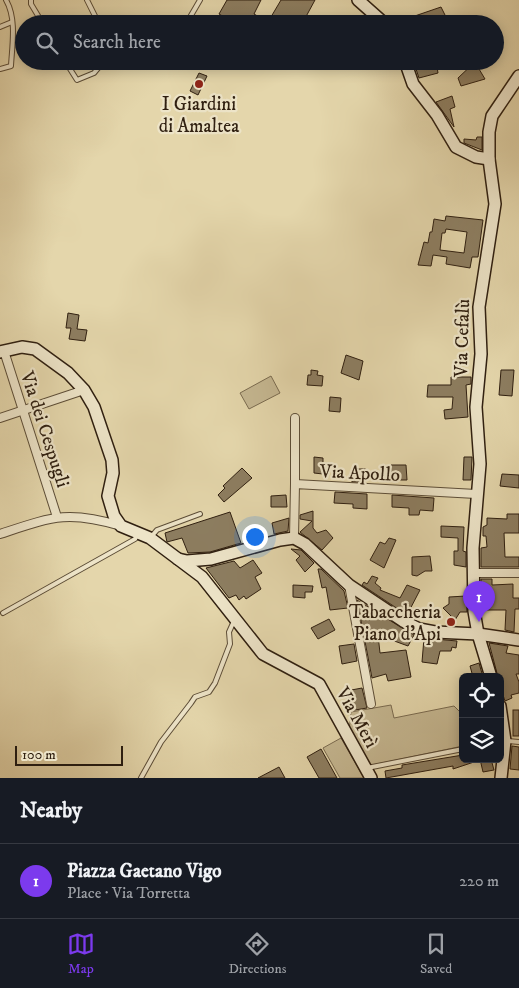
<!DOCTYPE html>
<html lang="en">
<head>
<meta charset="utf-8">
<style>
	body { margin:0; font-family:"IM FELL DW Pica",serif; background:#242831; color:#f1f3f6 }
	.controls { position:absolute; right:15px; bottom:15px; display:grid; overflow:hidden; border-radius:8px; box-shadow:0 2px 12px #0003 }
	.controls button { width:45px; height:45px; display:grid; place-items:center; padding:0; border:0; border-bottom:1px solid #363941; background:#171b24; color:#f1f3f6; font:25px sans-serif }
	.scale { position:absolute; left:15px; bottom:12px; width:108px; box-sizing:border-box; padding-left:5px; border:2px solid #2f1f10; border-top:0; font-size:14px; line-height:18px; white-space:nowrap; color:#2f1f10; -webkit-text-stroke:4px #ede4c8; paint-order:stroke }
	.you { position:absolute; left:254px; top:536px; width:18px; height:18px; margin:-12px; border:4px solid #fff; border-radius:50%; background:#1a73e8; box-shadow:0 0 0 8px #1a73e833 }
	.badge { display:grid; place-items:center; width:32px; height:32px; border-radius:50%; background:#7c3aed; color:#fff; font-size:16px; font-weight:700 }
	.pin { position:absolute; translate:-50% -41px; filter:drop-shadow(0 1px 2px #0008) }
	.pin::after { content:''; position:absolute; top:26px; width:18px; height:15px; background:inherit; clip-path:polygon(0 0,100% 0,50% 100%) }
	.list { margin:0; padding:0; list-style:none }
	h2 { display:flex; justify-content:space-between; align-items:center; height:65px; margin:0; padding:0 20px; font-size:21px }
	h2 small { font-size:16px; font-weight:400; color:#9ea1a6 }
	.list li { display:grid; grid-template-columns:32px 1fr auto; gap:15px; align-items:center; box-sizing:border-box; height:75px; padding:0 20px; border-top:1px solid #363941 }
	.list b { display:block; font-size:19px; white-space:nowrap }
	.list p { margin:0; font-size:16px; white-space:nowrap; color:#9ea1a6 }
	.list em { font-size:16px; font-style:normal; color:#9ea1a6 }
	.icon { flex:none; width:28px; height:28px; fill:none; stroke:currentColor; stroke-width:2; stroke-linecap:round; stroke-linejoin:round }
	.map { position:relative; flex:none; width:519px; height:778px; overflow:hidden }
	.search { position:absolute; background:#171b24; box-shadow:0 2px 12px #0003; left:15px; right:15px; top:15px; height:55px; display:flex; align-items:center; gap:12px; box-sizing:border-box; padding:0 18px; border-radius:28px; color:#9ea1a6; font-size:19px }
	.sheet { height:140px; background:#171b24 }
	nav { display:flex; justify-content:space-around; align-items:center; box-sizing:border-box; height:70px; border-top:1px solid #363941; background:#171b24; font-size:14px; color:#9ea1a6 }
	nav a { display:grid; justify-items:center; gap:2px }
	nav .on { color:#7c3aed }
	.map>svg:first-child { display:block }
	.green { fill:#c5b791; stroke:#7a6b50 }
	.building { fill:#8d7e61; stroke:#2f1f10; fill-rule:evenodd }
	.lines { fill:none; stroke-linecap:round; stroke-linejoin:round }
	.lane-casing { stroke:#5c4d37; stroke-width:6 }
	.street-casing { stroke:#5c4d37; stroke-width:10 }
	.secondary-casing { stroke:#2f1f10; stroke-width:14 }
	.lane { stroke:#ede4c8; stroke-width:4 }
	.street { stroke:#ede4c8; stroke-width:8 }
	.secondary { stroke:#ede4c8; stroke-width:11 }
	.poi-dot { fill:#8f2418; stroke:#ede4c8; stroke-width:2 }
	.labels { text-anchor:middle; stroke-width:4.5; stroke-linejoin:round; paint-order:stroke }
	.poi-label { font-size:19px; fill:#2f1f10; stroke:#ede4c8 }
	.street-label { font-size:19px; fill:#2f1f10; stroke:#ede4c8 }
</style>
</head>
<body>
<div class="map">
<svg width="519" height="778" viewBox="0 0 519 778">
	<rect width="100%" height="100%" fill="#e4d6ab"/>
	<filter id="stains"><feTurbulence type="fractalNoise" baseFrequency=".004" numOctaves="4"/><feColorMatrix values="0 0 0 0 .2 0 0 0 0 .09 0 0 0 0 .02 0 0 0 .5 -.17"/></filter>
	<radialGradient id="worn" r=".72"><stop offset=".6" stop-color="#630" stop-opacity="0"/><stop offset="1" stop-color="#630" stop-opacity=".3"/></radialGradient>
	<g class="green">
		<polygon points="271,376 280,393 249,409 240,393"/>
		<polygon points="391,705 394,718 454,706 463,715 463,746 367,766 349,732 351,712"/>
		<polygon points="341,738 364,778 340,778 323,748"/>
	</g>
	<g class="building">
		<polygon points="227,0 261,0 254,14 268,22 281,0 315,0 302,24 237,24 219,14"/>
		<polygon points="441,7 446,17 422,24 408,24 406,19"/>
		<polygon points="436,61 438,73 419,78 415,66"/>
		<polygon points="476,61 487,61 479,69 485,79 461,86 458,78"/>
		<polygon points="199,73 207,76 198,95 190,91"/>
		<polygon points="452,96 455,107 450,109 454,127 436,102"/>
		<polygon points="477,137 482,137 482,150 464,143 464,139 476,140"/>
		<path d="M446 216 483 220 478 257H472L470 268 446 264 447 257 433 255 431 266 418 265 424 242 428 243 430 232H432L434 219 445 221ZM446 229 467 232 464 253 440 250 442 233H445Z"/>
		<polygon points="68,313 79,315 77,329 87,330 85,341 69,339 71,328 66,328"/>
		<polygon points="346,355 363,361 359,380 341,373"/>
		<polygon points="311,370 318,371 317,375 323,376 322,386 307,385 308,375 311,375"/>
		<polygon points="501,370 514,370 512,396 499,395"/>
		<polygon points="451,377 471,377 471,384 466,385 468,417 445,419 444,410 452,409 453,397 427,397 428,385 451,385"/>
		<polygon points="330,397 341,398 340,412 329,411"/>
		<polygon points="314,457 323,458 323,474 314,473"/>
		<polygon points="464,457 472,457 471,480 463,480"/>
		<polygon points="391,465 406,465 407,480 391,480"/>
		<polygon points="242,468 252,478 224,502 218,495 225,488 223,486"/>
		<rect x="352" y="469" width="13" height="13"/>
		<polygon points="502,474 519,475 519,488 500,486"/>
		<polygon points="335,492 367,494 367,509 353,508 353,504 334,503"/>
		<polygon points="286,495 287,507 271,507 271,496"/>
		<polygon points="392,495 434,498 433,511 420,510 419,515 409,515 409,508 392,507"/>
		<polygon points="313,511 313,528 317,533 326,530 333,538 322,550 300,532 312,521 300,519 300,515"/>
		<polygon points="230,512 241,543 210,552 188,553 182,538 167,542 165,533"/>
		<polygon points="507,514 519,514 519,533 504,533 505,557 519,557 519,567 481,567 481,548 487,547 486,536 483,536 483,527 487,525 487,518 507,519"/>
		<polygon points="289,518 288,531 274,534 272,523"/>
		<polygon points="441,526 464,527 463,551 466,552 466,567 454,565 454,551 458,551 458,538 441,537"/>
		<polygon points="389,538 396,540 384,568 370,560 380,542 385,544"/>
		<polygon points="291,549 301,550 314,563 305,572 296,560 300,556"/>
		<polygon points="430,556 432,571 425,571 417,576 412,575 412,557"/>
		<polygon points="253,560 262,573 255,577 261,589 246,599 244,596 239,600 236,595 229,598 206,568 234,561 240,568"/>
		<polygon points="318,569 321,569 344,591 348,608 330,610 326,587 322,588"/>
		<polygon points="372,576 378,578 375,583 381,588 380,590 400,598 407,585 420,590 407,615 362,585 364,582 367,584"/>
		<polygon points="481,579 492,579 492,585 513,584 513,598 519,598 519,609 515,609 514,632 505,630 506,610 482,610"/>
		<polygon points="293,585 313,586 312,592 305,592 305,598 293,597"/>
		<polygon points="466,596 467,612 460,612 455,620 443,608 449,604 449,597"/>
		<polygon points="357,600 414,635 408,646 378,635 380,653 406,650 411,677 388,681 386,674 372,678"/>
		<polygon points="329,619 335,630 318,639 311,628"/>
		<polygon points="424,638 457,641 456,648 452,647 451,651 440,651 437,664 422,662"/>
		<polygon points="489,643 508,646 506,653 519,655 519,674 516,674 519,682 519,693 511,695 512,698 505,701 500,686 501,677 498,677"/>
		<polygon points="354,644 357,661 342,664 339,646"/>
		<polygon points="479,663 483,677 473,677 470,666"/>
		<polygon points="362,688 367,708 349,711 346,691"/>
		<rect x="513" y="710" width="6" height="26"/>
		<polygon points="512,746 519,747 519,770 510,769"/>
		<polygon points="321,749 337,778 319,778 307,757"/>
		<polygon points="463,755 463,759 474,759 474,762 453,769 453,766 386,778 385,771 402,768 402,765"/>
		<polygon points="480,759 491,759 494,770 483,772"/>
		<polygon points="279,767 285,778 258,778"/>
	</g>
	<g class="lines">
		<g class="lane-casing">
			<g id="lane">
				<polyline points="31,0 31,4 43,24"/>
				<polyline points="87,0 99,24"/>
				<path d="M111 24C123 17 130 19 142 24"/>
				<polyline points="186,24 200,0"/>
				<polyline points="0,27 12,22"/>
				<polyline points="65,61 77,80 94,73 104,61"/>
				<path d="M0 69 11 66C12 46 17 19 6 0"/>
				<polyline points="151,537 157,530 200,514"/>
				<polyline points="3,613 135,539 137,535"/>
				<polyline points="507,741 519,742"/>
				<polyline points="367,768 463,749"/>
				<polyline points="141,778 161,742 191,703 195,697 209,692 215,683 230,644 229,632 234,621"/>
			</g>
		</g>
		<g class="street-casing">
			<g id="street">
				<polyline points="4,351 57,517"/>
				<polyline points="0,418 84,390"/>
				<polyline points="295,418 295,484"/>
				<path d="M0 534C52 517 67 510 121 526"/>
				<polyline points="294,538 295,484 476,494"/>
				<polyline points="473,573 519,573"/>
				<polyline points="349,585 371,704"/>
			</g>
		</g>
		<g class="secondary-casing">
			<g id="secondary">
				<polyline points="358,0 385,24"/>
				<polyline points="405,61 413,84 437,115 456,147 476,157 489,159"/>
				<polyline points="0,352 22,347 35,349 68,373 84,390 94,407 112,460 113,473 108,496 114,516 121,526 150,538 202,577 263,654 319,684 371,778"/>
				<polyline points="178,559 187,561 211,559 280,540 294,538 305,544 349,585 403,621 419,629 435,632 478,634 519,640"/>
				<polyline points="491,677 478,634 474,611 473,548 480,464 476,407 481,354 479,307 495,204 489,159 489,132 492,116 519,76"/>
				<polyline points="500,706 505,741 501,778"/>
			</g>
		</g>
		<use href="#lane" class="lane"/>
		<use href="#street" class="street"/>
		<use href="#secondary" class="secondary"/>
	</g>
	<g class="poi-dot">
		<circle cx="199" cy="84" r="5"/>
		<circle cx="451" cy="622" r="5"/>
	</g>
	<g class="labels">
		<g class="poi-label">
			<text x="199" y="110">I Giardini<tspan x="199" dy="22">di Amaltea</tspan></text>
			<text x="441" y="618" text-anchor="end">Tabaccheria<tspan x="441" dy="22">Piano d'Api</tspan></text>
		</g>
		<g class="street-label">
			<text transform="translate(461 338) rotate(-88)" y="7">Via Cefalù</text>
			<text transform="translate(46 429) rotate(72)" y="7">Via dei Cespugli</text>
			<text transform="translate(360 472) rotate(3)" y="7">Via Apollo</text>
			<text transform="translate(358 717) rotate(61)" y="7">Via Merì</text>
		</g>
	</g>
	<rect width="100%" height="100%" filter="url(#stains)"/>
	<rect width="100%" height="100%" fill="url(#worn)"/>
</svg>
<div class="controls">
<button><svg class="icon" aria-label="locate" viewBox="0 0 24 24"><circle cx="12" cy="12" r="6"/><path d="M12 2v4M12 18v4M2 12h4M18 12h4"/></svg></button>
<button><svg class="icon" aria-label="layers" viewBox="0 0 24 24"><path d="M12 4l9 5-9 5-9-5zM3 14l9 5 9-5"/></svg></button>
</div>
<div class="scale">100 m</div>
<div class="you"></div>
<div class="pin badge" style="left:479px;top:622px">1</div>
<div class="search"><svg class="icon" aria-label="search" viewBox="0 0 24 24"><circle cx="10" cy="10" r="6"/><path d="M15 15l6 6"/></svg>Search here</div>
</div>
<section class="sheet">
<h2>Nearby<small></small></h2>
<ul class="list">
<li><span class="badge">1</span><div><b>Piazza Gaetano Vigo</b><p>Place · Via Torretta</p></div><em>220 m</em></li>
</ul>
</section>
<nav>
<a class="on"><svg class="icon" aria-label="map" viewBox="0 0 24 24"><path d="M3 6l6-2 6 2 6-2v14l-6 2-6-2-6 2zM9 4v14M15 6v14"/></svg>Map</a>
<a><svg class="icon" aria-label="directions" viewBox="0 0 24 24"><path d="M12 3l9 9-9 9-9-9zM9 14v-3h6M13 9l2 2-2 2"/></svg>Directions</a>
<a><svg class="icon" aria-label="saved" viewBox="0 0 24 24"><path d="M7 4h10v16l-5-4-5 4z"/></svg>Saved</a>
</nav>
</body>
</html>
